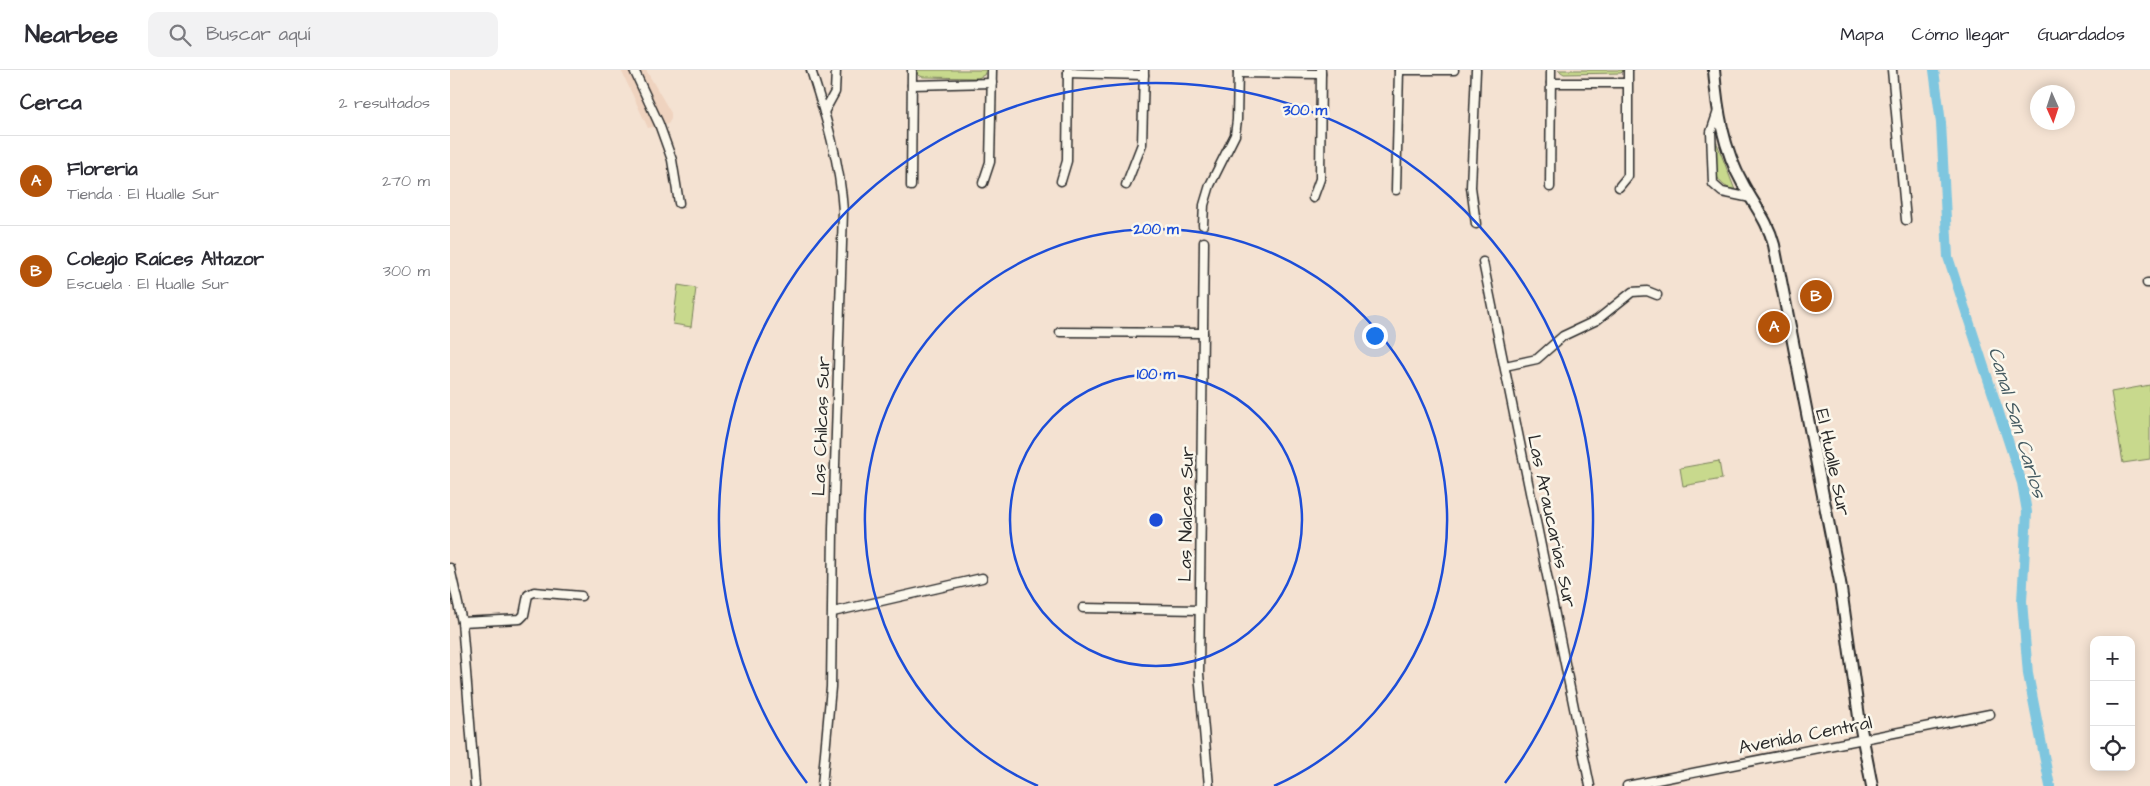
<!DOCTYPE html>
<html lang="es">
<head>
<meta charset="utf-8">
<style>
	body { margin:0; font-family:"Architects Daughter",sans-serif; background:#f2f2f3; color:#2b2b33 }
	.controls { position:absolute; right:15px; bottom:15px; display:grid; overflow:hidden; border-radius:10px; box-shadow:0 2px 12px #0003 }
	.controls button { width:45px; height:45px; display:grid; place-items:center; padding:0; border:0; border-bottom:1px solid #e1e1e2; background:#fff; color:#2b2b33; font:25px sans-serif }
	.compass { position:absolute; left:1580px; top:15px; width:45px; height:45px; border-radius:50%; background:#fff; box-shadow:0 2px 12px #0003; rotate:177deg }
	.you { position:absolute; left:924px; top:265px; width:18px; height:18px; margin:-12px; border:4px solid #fff; border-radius:50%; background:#1a73e8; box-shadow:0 0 0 8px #1a73e833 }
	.badge { display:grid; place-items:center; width:32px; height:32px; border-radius:50%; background:#b45309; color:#fff; font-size:16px; font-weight:700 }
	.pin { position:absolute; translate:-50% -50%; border:2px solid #fff; box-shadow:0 1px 5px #0006 }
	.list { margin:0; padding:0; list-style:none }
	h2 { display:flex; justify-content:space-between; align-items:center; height:65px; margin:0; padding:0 20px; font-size:21px }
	h2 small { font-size:16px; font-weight:400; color:#7c7c81 }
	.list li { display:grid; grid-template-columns:32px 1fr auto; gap:15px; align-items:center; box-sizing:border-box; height:90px; padding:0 20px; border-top:1px solid #e1e1e2 }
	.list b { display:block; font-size:19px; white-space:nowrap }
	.list p { margin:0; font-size:16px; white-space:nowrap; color:#7c7c81 }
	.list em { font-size:16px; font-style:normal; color:#7c7c81 }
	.icon { flex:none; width:28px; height:28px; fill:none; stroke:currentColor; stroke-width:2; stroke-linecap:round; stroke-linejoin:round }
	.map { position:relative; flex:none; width:1700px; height:716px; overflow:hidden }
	header { display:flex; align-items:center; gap:30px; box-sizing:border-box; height:70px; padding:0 25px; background:#fff; border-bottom:1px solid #e1e1e2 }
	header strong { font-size:24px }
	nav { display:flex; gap:28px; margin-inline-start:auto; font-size:18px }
	.search { width:350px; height:45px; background:#f2f2f3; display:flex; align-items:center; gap:12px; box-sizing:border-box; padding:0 18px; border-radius:10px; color:#7c7c81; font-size:19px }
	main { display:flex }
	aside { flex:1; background:#fff }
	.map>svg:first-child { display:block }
	.built { fill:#efd3bf }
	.green { fill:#c8d98d; stroke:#7a825c }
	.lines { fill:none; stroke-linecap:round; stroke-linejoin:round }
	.canal { stroke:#7ec6df; stroke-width:10 }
	.minor-casing { stroke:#2b2b2b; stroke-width:11 }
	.tertiary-casing { stroke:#2b2b2b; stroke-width:14 }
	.minor { stroke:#fbf7ec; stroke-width:8 }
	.tertiary { stroke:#fbf7ec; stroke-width:10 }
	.ring { fill:none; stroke:#1d4ed8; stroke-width:2.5 }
	.labels { text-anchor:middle; stroke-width:5; stroke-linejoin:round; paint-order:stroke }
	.street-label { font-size:19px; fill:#2b2b2b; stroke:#fbf7ec }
	.water-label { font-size:20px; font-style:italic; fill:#445a61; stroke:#fbf7ec }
	.centre { fill:#1d4ed8; stroke:#fbf7ec; stroke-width:2.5 }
	.ring-label { font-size:15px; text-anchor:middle; font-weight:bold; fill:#1d4ed8; stroke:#fbf7ec; stroke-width:5; stroke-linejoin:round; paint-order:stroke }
</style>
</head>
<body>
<header>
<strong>Nearbee</strong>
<div class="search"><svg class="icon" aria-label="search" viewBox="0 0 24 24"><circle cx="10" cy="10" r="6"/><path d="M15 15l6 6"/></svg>Buscar aquí</div>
<nav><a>Mapa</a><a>Cómo llegar</a><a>Guardados</a></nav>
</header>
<main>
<aside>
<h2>Cerca<small>2 resultados</small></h2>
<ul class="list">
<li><span class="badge">A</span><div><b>Floreria</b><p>Tienda · El Hualle Sur</p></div><em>270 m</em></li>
<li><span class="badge">B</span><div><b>Colegio Raíces Altazor</b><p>Escuela · El Hualle Sur</p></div><em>300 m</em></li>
</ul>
</aside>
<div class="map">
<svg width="1700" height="716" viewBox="0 0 1700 716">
	<rect width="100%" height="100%" fill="#f4e2d2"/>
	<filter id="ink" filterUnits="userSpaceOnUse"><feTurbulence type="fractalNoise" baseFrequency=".02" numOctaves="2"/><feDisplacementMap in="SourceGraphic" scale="10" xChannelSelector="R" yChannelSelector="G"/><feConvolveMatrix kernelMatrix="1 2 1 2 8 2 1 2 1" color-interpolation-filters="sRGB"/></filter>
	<g filter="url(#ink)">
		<polygon class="built" points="171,0 196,0 221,43 221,49 218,54 198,58"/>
		<g class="green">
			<polygon points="466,0 536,0 534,5 528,8 473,7 468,5"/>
			<polygon points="1108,0 1174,0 1171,3 1114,4"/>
			<path d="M1266 71 1285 120C1261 115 1264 92 1264 72Z"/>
			<polygon points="228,215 246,218 241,257 223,254"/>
			<polygon points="1700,315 1700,389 1673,393 1661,322"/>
			<polygon points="1269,391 1272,409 1233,416 1230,398"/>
		</g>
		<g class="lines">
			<polyline class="canal" points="1484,0 1491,53 1498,187 1572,413 1577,442 1572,531 1578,604 1600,716"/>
			<g class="minor-casing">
				<g id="minor">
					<polyline points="184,0 209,54 222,90 229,133"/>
					<path d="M361 0C376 47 390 92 393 141L383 459 381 617 372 716"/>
					<polyline points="949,0 1004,0"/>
					<polyline points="1442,0 1456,150"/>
					<polyline points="618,3 694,5"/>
					<polyline points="788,3 871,4"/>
					<polyline points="1101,13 1177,13"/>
					<polyline points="462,15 542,13"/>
					<polyline points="1268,41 1261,62 1263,114 1272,122 1301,128"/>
					<polyline points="374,42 385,22 386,0"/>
					<polyline points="611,111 617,91 618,0"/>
					<polyline points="533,113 540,92 542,0"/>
					<polyline points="676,115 692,74 694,0"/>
					<polyline points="461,116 462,0"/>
					<polyline points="1100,117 1101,0"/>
					<polyline points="1169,117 1178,106 1178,0"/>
					<polyline points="946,120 949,0"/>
					<polyline points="863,128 870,109 871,0"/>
					<polyline points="1026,154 1021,117 1026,0"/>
					<polyline points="753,155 754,135 760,115 785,65 787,50 788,0"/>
					<polyline points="754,172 749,604 759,716"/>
					<polyline points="1033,192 1140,716"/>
					<polyline points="1697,213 1700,213"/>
					<polyline points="610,262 753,263"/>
					<polyline points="1055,296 1087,289 1113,266 1147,250 1182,222 1197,221 1207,225"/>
					<polyline points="0,498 12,552 25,716"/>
					<polyline points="633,538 750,540"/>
					<polyline points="383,542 532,508"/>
					<polyline points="12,552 70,549 74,545 78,525 84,522 131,526"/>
					<polyline points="1177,716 1540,644"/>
				</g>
			</g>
			<g class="tertiary-casing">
				<path id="tertiary" d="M1264 0C1267 39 1273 79 1293 114 1304 135 1318 151 1324 175L1390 512 1410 654 1422 716"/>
			</g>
			<use href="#minor" class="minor"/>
			<use href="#tertiary" class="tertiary"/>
		</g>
	</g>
	<g class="ring">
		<circle cx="706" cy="450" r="146"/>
		<path d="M588 716A291 291 0 1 1 824 716"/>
		<path d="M357 713A437 437 0 1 1 1055 713"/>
	</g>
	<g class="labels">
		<g class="street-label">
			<text transform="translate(370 356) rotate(-88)" y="7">Las Chilcas Sur</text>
			<text transform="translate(1384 392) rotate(78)" y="7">El Hualle Sur</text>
			<text transform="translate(735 444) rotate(-89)" y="7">Las Nalcas Sur</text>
			<text transform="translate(1103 451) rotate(78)" y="7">Las Araucarias Sur</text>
			<text transform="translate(1355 664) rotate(-11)" y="7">Avenida Central</text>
		</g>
		<g class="water-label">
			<text transform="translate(1568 352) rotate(73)" y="7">Canal San Carlos</text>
		</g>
	</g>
	<circle cx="706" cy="450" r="8" class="centre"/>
	<g class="ring-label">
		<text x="855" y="45">300 m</text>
		<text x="706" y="164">200 m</text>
		<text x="706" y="309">100 m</text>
	</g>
</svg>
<div class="controls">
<button>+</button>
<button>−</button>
<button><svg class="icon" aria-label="locate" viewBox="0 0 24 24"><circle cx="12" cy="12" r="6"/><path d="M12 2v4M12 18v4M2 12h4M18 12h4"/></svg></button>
</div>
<svg class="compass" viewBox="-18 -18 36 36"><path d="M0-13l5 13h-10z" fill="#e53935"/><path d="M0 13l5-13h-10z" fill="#7c7c81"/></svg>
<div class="you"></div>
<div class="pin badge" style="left:1324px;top:257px">A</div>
<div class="pin badge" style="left:1366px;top:226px">B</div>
</div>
</main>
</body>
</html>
